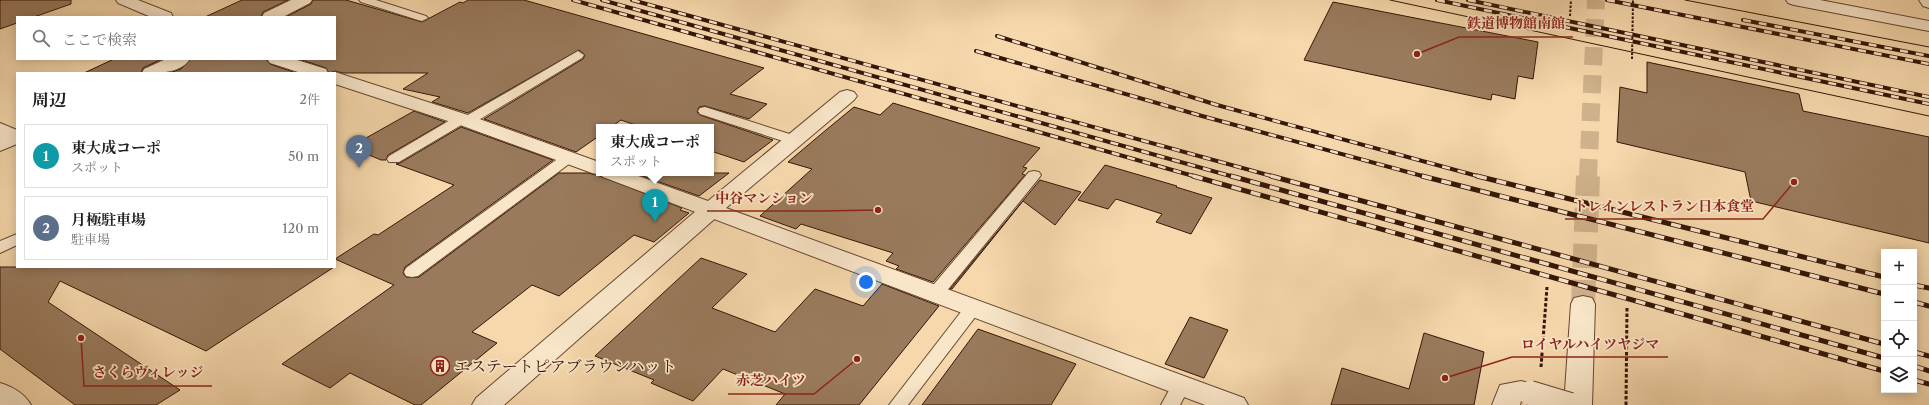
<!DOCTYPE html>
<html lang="ja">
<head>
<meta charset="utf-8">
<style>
	body { margin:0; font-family:"Libre Caslon Text","Noto Serif JP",serif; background:#f2f2f2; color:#222 }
	.controls { position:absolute; right:12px; bottom:12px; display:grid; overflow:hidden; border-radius:0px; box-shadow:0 2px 10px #0003 }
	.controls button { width:36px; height:36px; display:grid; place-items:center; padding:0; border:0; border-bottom:1px solid #e0e0e0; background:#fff; color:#222; font:20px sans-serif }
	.you { position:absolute; left:866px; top:282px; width:14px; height:14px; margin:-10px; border:3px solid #fff; border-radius:50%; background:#1a73e8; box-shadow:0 0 0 6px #1a73e833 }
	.badge { display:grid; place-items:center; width:26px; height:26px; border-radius:50%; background:#7c3aed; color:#fff; font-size:13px; font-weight:700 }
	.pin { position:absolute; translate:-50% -33px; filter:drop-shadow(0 1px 2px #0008) }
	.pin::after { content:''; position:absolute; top:21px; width:14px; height:12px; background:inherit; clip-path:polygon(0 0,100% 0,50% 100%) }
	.popup { position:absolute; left:596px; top:124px; width:118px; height:52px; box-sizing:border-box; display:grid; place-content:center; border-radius:0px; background:#fff; filter:drop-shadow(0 1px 3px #0005); font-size:13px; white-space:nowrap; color:#767676 }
	.popup b { font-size:15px; color:#222 }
	.popup::after { content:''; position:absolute; left:50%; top:100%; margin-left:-8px; border:8px solid transparent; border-top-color:#fff }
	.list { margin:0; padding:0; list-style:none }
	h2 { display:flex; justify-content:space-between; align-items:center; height:52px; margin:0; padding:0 16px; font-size:17px }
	h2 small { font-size:13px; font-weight:400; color:#767676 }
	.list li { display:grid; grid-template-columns:26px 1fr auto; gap:12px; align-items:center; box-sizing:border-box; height:64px; margin:0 8px 8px; padding:0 8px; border:1px solid #e0e0e0; border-radius:0px }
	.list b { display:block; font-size:15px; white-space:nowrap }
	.list p { margin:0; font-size:13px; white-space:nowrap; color:#767676 }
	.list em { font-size:13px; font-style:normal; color:#767676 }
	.icon { flex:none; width:22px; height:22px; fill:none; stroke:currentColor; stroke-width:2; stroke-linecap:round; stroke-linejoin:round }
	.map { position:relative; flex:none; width:1929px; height:405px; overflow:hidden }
	.search { position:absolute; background:#fff; box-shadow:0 2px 10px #0003; left:16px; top:16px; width:320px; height:44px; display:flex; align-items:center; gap:10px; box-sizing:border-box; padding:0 14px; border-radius:0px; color:#767676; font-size:15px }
	.panel { position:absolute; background:#fff; box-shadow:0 2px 10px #0003; left:16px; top:72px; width:320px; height:196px; border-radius:0px }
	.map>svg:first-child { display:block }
	.building { fill:#997a5c; stroke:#351506 }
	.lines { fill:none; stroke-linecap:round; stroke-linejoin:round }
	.tertiary-tunnel-far1 { stroke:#cfb18b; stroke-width:18; stroke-dasharray:18 10; stroke-linecap:butt }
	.tertiary-tunnel { stroke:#cfb18b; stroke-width:24; stroke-dasharray:24 12; stroke-linecap:butt }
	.service-casing { stroke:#654630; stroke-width:2 }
	.minor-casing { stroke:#654630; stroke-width:2 }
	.tertiary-casing { stroke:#654630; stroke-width:2 }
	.path-far1 { stroke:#351506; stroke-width:2; stroke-dasharray:2.5 1.5; stroke-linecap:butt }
	.path { stroke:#351506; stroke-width:3; stroke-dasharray:3.5 2; stroke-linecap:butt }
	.service { fill:#f9e6c9; fill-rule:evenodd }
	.minor { fill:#f9e6c9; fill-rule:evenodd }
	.tertiary { fill:#f9e6c9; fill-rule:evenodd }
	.tram { stroke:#351506; stroke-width:1 }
	.rail-far1-casing { stroke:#351506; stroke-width:4 }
	.rail-casing { stroke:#351506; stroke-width:5 }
	.rail-far1 { stroke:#f9e6c9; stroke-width:2.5; stroke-dasharray:8; stroke-linecap:butt }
	.rail { stroke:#f9e6c9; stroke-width:3.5; stroke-dasharray:10; stroke-linecap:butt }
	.minor-bridge-casing { stroke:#654630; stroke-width:26; stroke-linecap:butt }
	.minor-bridge { stroke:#f9e6c9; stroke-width:24 }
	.labels { text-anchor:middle; stroke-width:3.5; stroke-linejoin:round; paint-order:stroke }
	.near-poi-label { font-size:16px; fill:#351506; stroke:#f9e6c9; text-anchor:start }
	.leader { fill:none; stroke:#8f2418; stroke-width:1.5 }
	.callout-dot { fill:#8f2418; stroke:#f9e6c9; stroke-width:1.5 }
	.callout-label { font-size:14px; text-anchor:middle; font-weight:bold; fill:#8f2418; stroke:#f9e6c9; stroke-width:3.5; stroke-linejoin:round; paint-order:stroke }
</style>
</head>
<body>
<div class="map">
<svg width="1929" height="405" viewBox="0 0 1929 405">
	<rect width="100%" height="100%" fill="#f6d8ac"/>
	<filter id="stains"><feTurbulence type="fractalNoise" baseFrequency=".005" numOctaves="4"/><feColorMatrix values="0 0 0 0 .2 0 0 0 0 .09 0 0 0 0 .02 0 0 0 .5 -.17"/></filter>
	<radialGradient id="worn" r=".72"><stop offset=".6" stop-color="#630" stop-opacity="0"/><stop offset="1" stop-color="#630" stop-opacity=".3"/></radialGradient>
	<g class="building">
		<polygon points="0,0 71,0 71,4 34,17 17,17 17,23 0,29"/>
		<polygon points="242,0 288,0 263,12 261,17 205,17"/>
		<polygon points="313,0 346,0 422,22 460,2 463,3 468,0 524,0 764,68 730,94 767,104 749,119 705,106 699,107 697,112 700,115 773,140 744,162 711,151 711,127 641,127 621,120 611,127 599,127 599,136 576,152 484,119 583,59 585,55 579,50 468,113 432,102 440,97 403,89 428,73 343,73 335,71 329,73 326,68 299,59 335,59 335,17 286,17 311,4"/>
		<polygon points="1333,2 1538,42 1533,79 1518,76 1515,99 1492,94 1491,100 1304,60"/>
		<polygon points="114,59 162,59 143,68 141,73 84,73"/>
		<polygon points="191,59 266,59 270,64 296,73 169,73 181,69"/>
		<polygon points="1647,62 1799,94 1803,111 1929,137 1929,243 1751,201 1745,172 1617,142 1620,87 1647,93"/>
		<polygon points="893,103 1040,148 1023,167 1027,168 1022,174 1025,175 933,282 896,269 899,266 886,261 893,253 801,224 796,229 760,216 812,169 788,162 826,130 854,107 880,115"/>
		<polygon points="414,111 445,122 388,155 386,160 381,160 350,147"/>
		<polygon points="461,127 553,160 405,267 403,273 406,277 419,277 559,173 588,173 600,176 682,208 680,210 689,213 654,242 634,235 559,296 532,285 472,332 497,343 421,405 415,405 350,373 330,388 282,364 394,285 335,259 374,234 378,235 454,185 396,164 400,163"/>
		<polygon points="1105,165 1177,186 1176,187 1212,198 1191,234 1156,222 1162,214 1116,199 1108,209 1078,200"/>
		<polygon points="634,173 729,173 699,196"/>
		<polygon points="1040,180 1081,192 1055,225 1023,201 952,289 950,289"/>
		<polygon points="701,258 747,274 712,308 775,332 815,289 863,306 882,284 939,306 859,405 776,405 785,394 723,369 693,401 651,383 654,380 595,356"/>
		<polygon points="0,267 334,267 206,351 60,281 48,302 180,390 156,405 75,405 0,349"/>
		<polygon points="1190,317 1228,330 1204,378 1165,364"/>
		<polygon points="978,329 1076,364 1051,405 922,405"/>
		<polygon points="1424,333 1484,352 1474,405 1331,405 1342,368 1409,389"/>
	</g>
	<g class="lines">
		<polyline class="tertiary-tunnel-far1" points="1588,177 1596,0"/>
		<polyline class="tertiary-tunnel" points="1583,304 1588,176"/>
		<g class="service-casing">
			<g id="service">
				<polygon points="359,0 376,0 426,16 428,18 422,21 418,20 361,2"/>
				<polygon points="578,51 584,55 582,58 472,124 463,124 399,162 389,162 387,159 389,156 457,116 466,116"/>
				<polygon points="705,107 799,137 801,140 799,143 789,143 700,114 698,111 700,108"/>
				<polygon points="568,154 573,155 575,158 573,161 418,276 412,277 406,276 404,272 406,268 563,155"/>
				<polygon points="1034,171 1039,172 1041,175 1039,178 941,298 935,300 929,298 927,294 929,290 1029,172"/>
				<polygon points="17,234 17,245 0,253 0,241"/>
				<polygon points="973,302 979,304 982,308 979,312 908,405 889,405 967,304"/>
				<polygon points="1181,379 1188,381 1190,386 1180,405 1161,405 1174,381"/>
			</g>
		</g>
		<g class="minor-casing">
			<g id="minor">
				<polygon points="116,0 138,0 171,13 173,17 151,17 118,3"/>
				<polygon points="1919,0 1929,0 1929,8 1923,6"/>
				<polygon points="267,59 294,59 326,69 328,73 301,73 270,63"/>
				<polygon points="335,72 474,117 599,162 599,173 630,173 708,201 840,92 847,90 854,92 857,96 854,100 726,208 1244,398 1248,405 1205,405 603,177 601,175 592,173 460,125 335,84 335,73 333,73"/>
				<polygon points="0,123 17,130 17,143 8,141 0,137"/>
				<polygon points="1521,381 1540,386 1544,393 1540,400 1530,403 1521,401 1520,405 1492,405 1500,385"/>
				<path d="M0 383C13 387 24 393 31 405H0Z"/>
			</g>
		</g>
		<g class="tertiary-casing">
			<g id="tertiary">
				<polygon points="291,0 312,0 310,3 283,17 262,17 264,13"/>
				<polygon points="1786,0 1820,0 1929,21 1929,31 1794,5 1788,3"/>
				<path d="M166 59H190C180 74 158 73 142 73L144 69Z"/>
				<polygon points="17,130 17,144 0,151 0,137"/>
				<polygon points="711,203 719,205 722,210 719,215 504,405 472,405 476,398 703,205"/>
				<polygon points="1583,296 1592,298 1595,304 1592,405 1564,405 1571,304 1574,298"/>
			</g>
		</g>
		<g class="path-far1">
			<polyline points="1570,16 1571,0"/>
			<polyline points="1632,59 1633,0"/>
		</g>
		<g class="path">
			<polyline points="1541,367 1547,287"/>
			<polyline points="1626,405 1627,307"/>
		</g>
		<use href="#service" class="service"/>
		<use href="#minor" class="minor"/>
		<use href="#tertiary" class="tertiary"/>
		<g class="tram">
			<polyline points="1390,0 1929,116"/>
			<polyline points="1685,0 1929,47"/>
		</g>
		<g class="rail-far1-casing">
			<g id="rail-far1">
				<polyline points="573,0 1197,177"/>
				<polyline points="602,0 1234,177"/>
				<polyline points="632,0 1275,177"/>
				<polyline points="1437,0 1929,104"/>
				<polyline points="1468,0 1929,97"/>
				<polyline points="1607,0 1929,64"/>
				<polyline points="1743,20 1929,56"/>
				<polyline points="997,36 1217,105 1481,177"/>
				<polyline points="976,51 1202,116 1426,177"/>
			</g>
		</g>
		<g class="rail-casing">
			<g id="rail">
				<polyline points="1193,176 1884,371"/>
				<polyline points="1231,176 1884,358"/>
				<polyline points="1271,176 1884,344"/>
				<polyline points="1422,176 1884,294"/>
				<polyline points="1477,176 1884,277"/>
				<polyline points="1914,285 1929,288"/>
				<polyline points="1914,302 1929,306"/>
				<polyline points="1914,352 1929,356"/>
				<polyline points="1914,366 1929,371"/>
				<polyline points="1914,380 1929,384"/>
			</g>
		</g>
		<use href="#rail-far1" class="rail-far1"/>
		<use href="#rail" class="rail"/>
		<g class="minor-bridge-casing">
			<polyline id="minor-bridge" points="1530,393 1570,405"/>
		</g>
		<use href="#minor-bridge" class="minor-bridge"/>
	</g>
	<defs>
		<g id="building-ring" transform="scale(1)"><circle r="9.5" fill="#f9e6c9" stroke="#8f2418" stroke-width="1.5"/><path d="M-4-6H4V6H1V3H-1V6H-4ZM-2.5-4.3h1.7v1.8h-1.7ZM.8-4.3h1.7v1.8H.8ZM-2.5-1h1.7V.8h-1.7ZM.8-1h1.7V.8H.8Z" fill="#8f2418"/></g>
	</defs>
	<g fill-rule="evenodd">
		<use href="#building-ring" x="440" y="366"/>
	</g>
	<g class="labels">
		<g class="near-poi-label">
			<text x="454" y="372">エステートピアブラウンハット</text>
		</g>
	</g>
	<path class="leader" d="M1417 54L1459 37H1573M878 210L821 211H707M1794 182L1763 219H1565M1445 378L1512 357H1668M81 338L84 386H212M857 359L814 394H728"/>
	<g class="callout-dot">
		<circle cx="1417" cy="54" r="4"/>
		<circle cx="878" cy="210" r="4"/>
		<circle cx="1794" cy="182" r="4"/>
		<circle cx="1445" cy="378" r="4"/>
		<circle cx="81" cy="338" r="4"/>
		<circle cx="857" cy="359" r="4"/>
	</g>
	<g class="callout-label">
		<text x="1516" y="28">鉄道博物館南館</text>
		<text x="764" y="203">中谷マンション</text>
		<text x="1664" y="211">トレインレストラン日本食堂</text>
		<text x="1590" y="349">ロイヤルハイツヤジマ</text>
		<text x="148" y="377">さくらヴィレッジ</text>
		<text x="771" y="385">赤芝ハイツ</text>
	</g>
	<rect width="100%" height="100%" filter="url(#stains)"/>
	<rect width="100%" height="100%" fill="url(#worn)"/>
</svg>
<div class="controls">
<button>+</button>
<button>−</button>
<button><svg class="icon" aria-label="locate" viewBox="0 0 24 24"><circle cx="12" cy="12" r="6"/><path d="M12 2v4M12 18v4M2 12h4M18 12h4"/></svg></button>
<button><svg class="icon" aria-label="layers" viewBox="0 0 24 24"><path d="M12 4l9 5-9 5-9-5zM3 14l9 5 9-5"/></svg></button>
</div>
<div class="you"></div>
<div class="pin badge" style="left:655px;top:222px;background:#0f9aa8">1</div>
<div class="popup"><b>東大成コーポ</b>スポット</div>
<div class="pin badge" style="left:359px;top:168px;background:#5c6f8a">2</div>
<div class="search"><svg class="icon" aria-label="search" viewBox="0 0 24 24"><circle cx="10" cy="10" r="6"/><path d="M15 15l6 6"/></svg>ここで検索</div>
<section class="panel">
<h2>周辺<small>2件</small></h2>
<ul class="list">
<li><span class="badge" style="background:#0f9aa8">1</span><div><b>東大成コーポ</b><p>スポット</p></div><em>50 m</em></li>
<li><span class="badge" style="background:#5c6f8a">2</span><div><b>月極駐車場</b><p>駐車場</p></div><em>120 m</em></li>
</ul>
</section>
</div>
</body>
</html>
